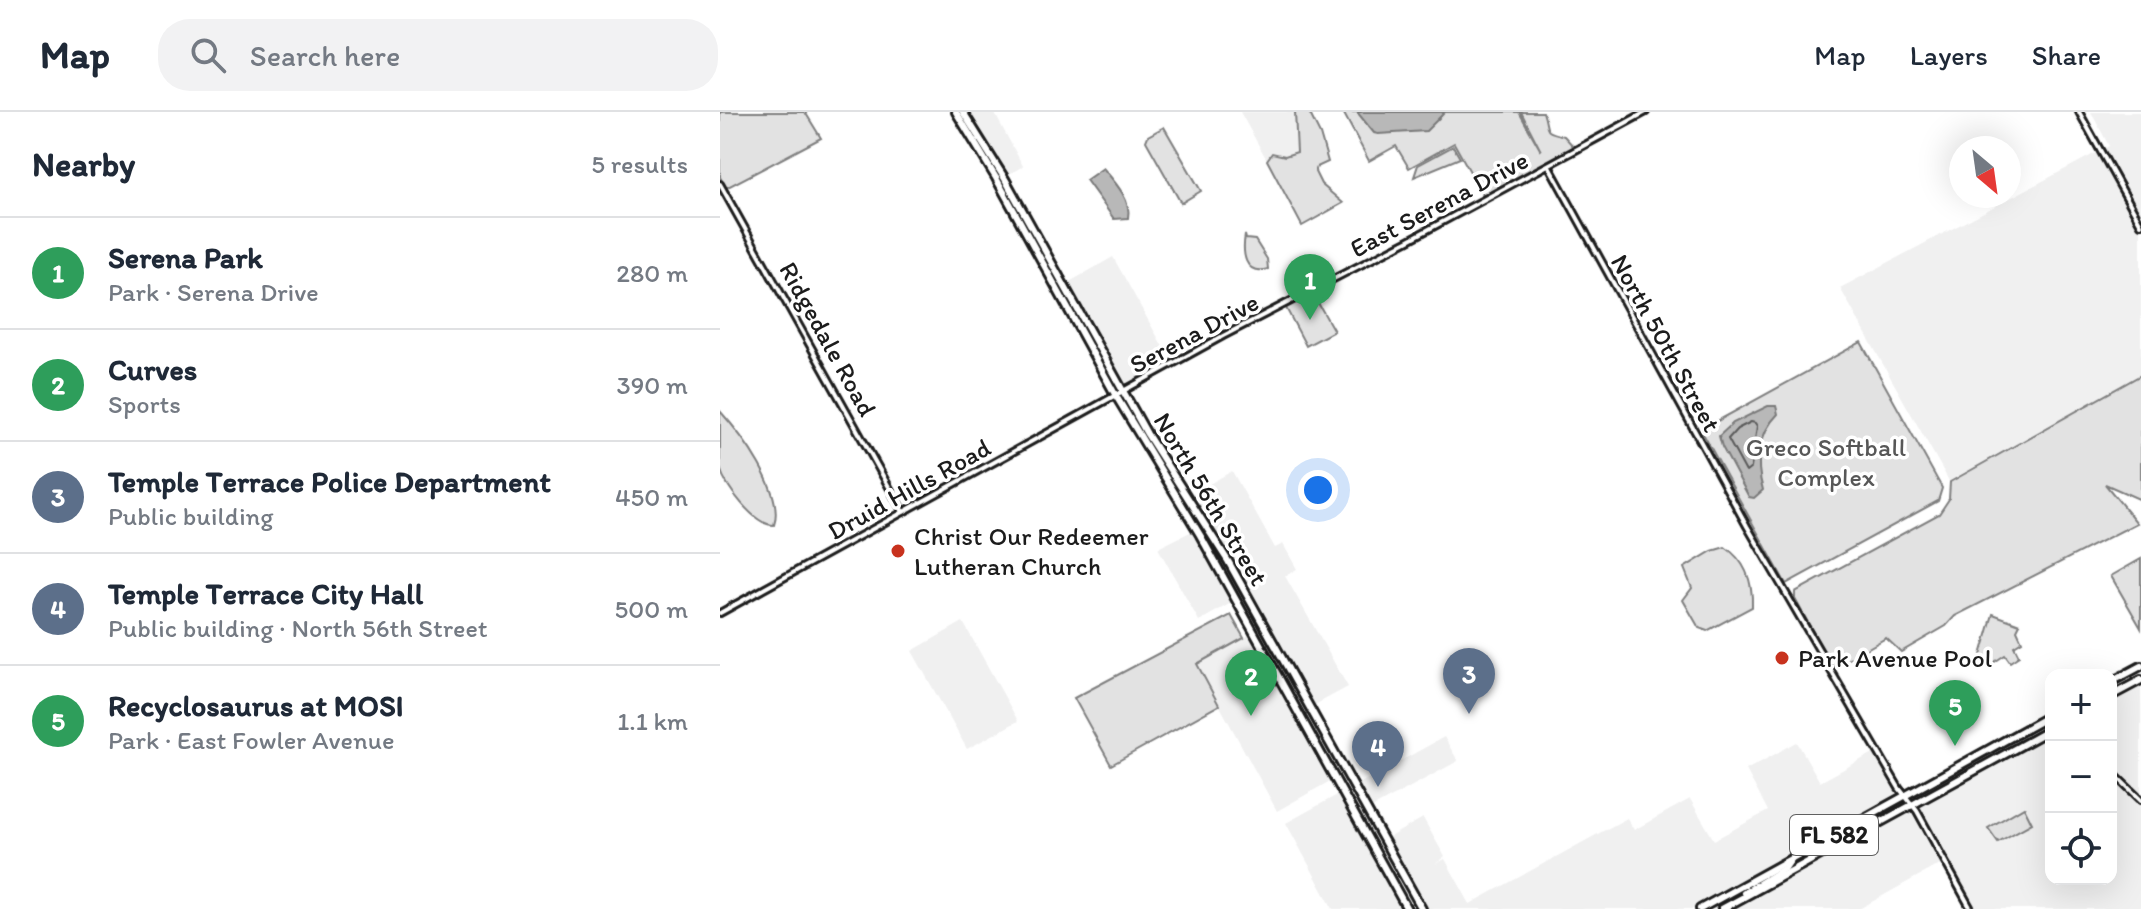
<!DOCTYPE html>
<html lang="en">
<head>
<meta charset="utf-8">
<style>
	body { margin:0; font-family:Itim,sans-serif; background:#f2f2f3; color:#1f2937 }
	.controls { position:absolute; right:24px; bottom:24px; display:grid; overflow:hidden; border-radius:16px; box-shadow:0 8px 32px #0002 }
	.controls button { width:72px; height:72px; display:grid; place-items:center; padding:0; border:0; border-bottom:2px solid #e0e1e3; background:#fff; color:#1f2937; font:40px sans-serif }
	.compass { position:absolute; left:1229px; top:24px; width:72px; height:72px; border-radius:50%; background:#fff; box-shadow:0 8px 32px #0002; rotate:151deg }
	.you { position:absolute; left:598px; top:378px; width:28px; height:28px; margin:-20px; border:6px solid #fff; border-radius:50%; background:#1a73e8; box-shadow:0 0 0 12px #1a73e833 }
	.badge { display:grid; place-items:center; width:52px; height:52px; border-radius:50%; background:#7c3aed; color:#fff; font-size:26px; font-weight:700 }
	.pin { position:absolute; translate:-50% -66px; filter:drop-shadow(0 2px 4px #0008) }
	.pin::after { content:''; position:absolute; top:42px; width:28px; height:24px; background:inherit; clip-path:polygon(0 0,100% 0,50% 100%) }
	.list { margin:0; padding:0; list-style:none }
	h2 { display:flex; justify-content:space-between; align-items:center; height:104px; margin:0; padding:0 32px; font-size:34px }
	h2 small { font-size:26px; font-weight:400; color:#747a83 }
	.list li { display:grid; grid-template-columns:52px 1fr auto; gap:24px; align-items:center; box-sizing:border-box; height:112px; padding:0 32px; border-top:2px solid #e0e1e3 }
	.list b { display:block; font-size:30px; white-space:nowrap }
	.list p { margin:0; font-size:26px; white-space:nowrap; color:#747a83 }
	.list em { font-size:26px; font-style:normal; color:#747a83 }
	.icon { flex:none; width:44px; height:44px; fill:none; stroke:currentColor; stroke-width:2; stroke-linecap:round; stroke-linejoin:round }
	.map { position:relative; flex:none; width:1421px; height:797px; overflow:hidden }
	header { display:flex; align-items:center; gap:48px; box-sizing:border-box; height:112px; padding:0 40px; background:#fff; border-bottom:2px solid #e0e1e3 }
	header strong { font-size:38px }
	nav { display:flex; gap:44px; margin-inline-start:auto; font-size:28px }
	.search { width:560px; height:72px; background:#f2f2f3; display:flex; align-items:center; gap:20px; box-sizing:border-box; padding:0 28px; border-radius:32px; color:#747a83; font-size:30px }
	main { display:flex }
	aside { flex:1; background:#fff }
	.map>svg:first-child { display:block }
	.built { fill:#f0f0f0 }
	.green { fill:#e2e2e2; stroke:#7f7f7f; stroke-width:2 }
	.water { fill:#b8b8b8; stroke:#7a7a7a; stroke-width:2 }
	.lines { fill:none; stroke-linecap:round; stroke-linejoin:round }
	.shore { stroke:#5a5a5a; stroke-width:2 }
	.minor-casing { stroke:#1c1c1c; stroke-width:10 }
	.major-casing { stroke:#1c1c1c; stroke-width:12 }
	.minor { stroke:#fff; stroke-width:4 }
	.major { stroke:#fff; stroke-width:6 }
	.poi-dot { fill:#c8321e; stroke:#fff; stroke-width:3 }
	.labels { text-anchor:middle; stroke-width:7; stroke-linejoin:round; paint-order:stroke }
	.shield { fill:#fff; stroke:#606060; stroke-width:2 }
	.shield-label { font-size:24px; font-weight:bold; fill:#1c1c1c }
	.street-label { font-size:26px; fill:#1c1c1c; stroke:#fff }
	.park-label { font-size:26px; fill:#575757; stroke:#fff }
	.poi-label { font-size:26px; fill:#1c1c1c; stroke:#fff; text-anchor:start }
</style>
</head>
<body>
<header>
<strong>Map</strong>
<div class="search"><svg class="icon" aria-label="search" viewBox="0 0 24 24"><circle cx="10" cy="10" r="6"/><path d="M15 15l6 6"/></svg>Search here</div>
<nav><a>Map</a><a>Layers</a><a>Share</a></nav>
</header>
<main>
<aside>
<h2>Nearby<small>5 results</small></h2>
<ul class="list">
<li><span class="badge" style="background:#2e9e5b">1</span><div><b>Serena Park</b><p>Park · Serena Drive</p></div><em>280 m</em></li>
<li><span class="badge" style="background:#2e9e5b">2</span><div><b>Curves</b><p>Sports</p></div><em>390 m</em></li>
<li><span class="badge" style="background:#5c6f8a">3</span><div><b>Temple Terrace Police Department</b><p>Public building</p></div><em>450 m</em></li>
<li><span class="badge" style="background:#5c6f8a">4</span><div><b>Temple Terrace City Hall</b><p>Public building · North 56th Street</p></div><em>500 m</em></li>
<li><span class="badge" style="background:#2e9e5b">5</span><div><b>Recyclosaurus at MOSI</b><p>Park · East Fowler Avenue</p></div><em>1.1 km</em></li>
</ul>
</aside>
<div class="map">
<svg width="1421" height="797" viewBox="0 0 1421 797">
	<rect width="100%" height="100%" fill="#fff"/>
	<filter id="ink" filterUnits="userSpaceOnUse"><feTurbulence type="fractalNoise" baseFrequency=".0125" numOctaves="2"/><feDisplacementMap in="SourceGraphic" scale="16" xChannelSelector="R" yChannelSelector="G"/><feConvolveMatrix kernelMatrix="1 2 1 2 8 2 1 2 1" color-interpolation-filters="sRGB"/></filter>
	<g filter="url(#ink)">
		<g class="built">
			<polygon points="246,0 274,0 303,54 286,64"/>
			<polygon points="520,0 575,0 577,39 565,44 552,41 547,48"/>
			<polygon points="1371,0 1421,0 1421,262 1229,369 1120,176 1389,34"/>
			<polygon points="393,145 452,251 404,277 346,172"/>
			<polygon points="512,359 555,436 563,432 577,457 565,464 628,575 576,603 612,668 557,699 477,552 549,512 531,480 479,509 438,436 472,419 499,467 517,458 472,382"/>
			<polygon points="243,510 298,609 247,637 192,539"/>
			<polygon points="1421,566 1421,797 1251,797 1192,692 1331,615 1331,767 1391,767 1391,582"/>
			<polygon points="724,625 738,649 650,697 637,673"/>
			<polygon points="1077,630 1100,670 1157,639 1220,752 1139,797 706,797 687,767 670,777 681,797 613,797 566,711 619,682 650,736 703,706 725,745 715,752 725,747 750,792 907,706 914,718 970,687 994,728 1048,699 1026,658"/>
		</g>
		<g class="green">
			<polygon points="0,0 85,0 101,26 6,76 0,65"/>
			<polygon points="575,0 589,0 600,22 608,50 597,55 595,60 601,72 623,91 582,114 547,48 552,41 565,44 577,40"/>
			<path d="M623 0H799L821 39 801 0H823C830 20 821 18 844 24L855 36 764 85 734 31 689 56 676 34 649 49Z"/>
			<polygon points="444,15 481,79 461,91 426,29 428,24"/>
			<polygon points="733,34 740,46 694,65 698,53"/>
			<path d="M525 123 526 127 535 128 547 147 548 157C524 164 522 141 525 123Z"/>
			<polygon points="593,182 614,219 586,234 566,196"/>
			<polygon points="1141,230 1222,376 1218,389 1066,472 981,318"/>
			<polygon points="1421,263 1421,388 1385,372 1417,411 1235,504 1226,514 1181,540 1166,526 1113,556 1075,487 1075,480 1219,402 1229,387 1230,370"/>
			<path d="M0 299C21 322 65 380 54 413 35 414 5 374 0 356 0 340 0 316 0 299Z"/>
			<path d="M1005 435C1026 449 1033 471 1032 495L987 519 979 516 963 488 972 476 964 456 992 439Z"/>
			<polygon points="1421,447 1421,516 1391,464"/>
			<polygon points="1273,502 1300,512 1297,518 1302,529 1294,534 1299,544 1290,550 1285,543 1270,553 1259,550"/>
			<polygon points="511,503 524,526 477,552 499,593 391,653 354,586"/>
			<polygon points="1304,695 1312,711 1278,730 1268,716"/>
		</g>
		<g class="water">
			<polygon points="637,0 725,0 706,19 658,22 654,21"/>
			<path d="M383 56C394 69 412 88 408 106L394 107 366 68Z"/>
			<path d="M1048 294H1056L1058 302C1038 322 1035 351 1043 378L1034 386 1029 385 1002 335 999 324 1013 311Z"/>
		</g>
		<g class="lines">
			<polygon class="shore" points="1031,310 1035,311 1037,314 1031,356 1026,360 1008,327 1017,317"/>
			<g class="minor-casing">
				<g id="minor">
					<polyline points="1359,0 1421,112"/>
					<polyline points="829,54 1027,414 1179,676 1197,699 1251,797"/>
					<polyline points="0,72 183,400"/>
					<polyline points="0,501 503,224 687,129 926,0"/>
					<polyline points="1391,659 1421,688"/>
				</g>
			</g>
			<g class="major-casing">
				<g id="major">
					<polyline points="236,0 276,66 396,284 480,423 687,797"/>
					<polyline points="243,0 285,67 427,322 508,449 702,797"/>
					<polyline points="1391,570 1421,554"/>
					<polyline points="1391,584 1421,568"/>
					<polyline points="1092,745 1099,736 1131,717"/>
					<polyline points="1024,781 1065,756 1072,746"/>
					<polyline points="980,797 1331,603"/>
					<polyline points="1002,797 1331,617"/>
				</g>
			</g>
			<use href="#minor" class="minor"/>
			<use href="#major" class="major"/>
		</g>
	</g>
	<g class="poi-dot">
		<circle cx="178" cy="439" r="8"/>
		<circle cx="1062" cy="546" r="8"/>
	</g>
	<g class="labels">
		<rect class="shield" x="1070" y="703" width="88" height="40" rx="6"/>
		<g class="shield-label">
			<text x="1114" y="731">FL 582</text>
		</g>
		<g class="street-label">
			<text transform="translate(719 92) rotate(-28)" y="9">East Serena Drive</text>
			<text transform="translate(474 221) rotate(-28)" y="9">Serena Drive</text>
			<text transform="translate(108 227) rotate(61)" y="9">Ridgedale Road</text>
			<text transform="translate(946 231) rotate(61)" y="9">North 50th Street</text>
			<text transform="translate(189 377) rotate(-29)" y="9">Druid Hills Road</text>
			<text transform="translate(491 387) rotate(59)" y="9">North 56th Street</text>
		</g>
		<g class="park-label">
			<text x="1106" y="344">Greco Softball<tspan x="1106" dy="30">Complex</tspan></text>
		</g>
		<g class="poi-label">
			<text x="194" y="433">Christ Our Redeemer<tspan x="194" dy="30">Lutheran Church</tspan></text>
			<text x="1078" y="555">Park Avenue Pool</text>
		</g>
	</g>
</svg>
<div class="controls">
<button>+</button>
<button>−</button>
<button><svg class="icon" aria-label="locate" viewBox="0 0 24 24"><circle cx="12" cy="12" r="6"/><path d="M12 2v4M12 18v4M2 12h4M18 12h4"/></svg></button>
</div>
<svg class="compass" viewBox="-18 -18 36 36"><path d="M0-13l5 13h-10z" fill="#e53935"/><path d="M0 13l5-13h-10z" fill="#747a83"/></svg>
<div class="you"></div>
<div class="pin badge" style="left:590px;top:208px;background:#2e9e5b">1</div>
<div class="pin badge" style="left:531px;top:604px;background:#2e9e5b">2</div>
<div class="pin badge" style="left:749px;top:602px;background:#5c6f8a">3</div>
<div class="pin badge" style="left:658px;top:675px;background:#5c6f8a">4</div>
<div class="pin badge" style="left:1235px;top:634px;background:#2e9e5b">5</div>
</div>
</main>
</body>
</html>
